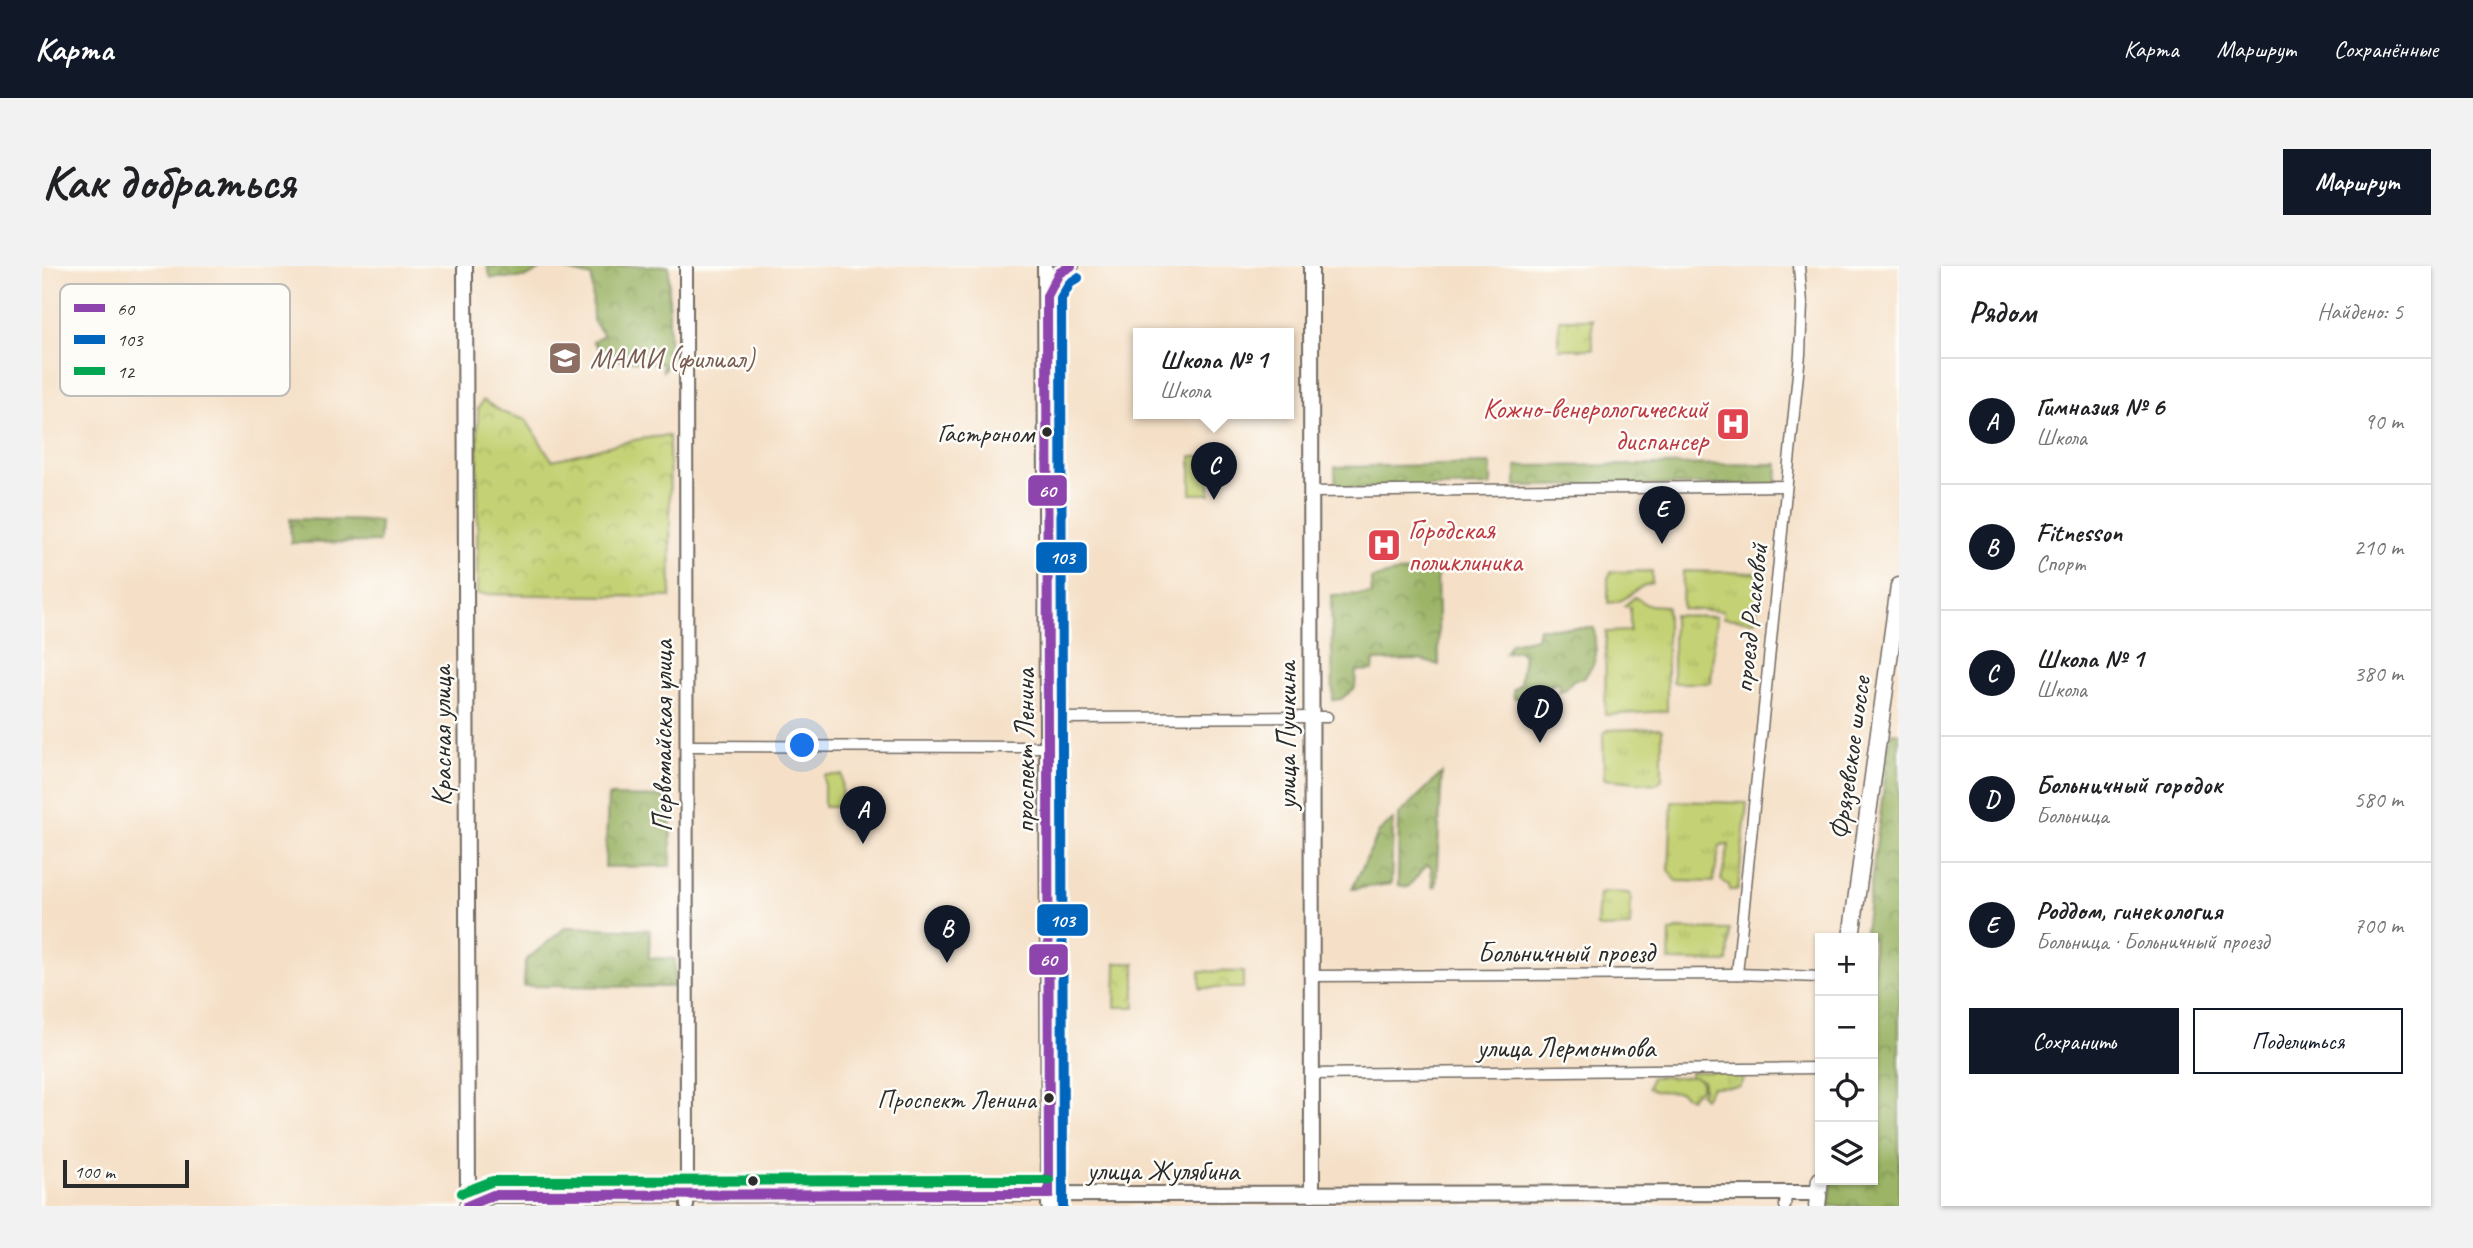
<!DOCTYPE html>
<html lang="ru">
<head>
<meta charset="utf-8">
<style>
	body { margin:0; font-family:Caveat,sans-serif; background:#f2f2f2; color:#202124 }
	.controls { position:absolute; right:21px; bottom:21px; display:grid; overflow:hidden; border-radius:0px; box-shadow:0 2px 5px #0004 }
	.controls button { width:63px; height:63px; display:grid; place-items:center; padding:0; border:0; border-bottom:2px solid #e0e0e0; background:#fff; color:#202124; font:35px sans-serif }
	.scale { position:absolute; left:21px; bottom:18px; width:126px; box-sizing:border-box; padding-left:7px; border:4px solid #2b2b2b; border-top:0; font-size:19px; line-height:24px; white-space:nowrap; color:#2b2b2b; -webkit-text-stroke:5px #fdfcf7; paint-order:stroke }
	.you { position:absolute; left:761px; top:480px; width:24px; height:24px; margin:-18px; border:5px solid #fff; border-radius:50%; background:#1a73e8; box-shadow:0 0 0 10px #1a73e833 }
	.badge { display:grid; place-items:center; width:46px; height:46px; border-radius:50%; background:#111827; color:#fff; font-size:23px; font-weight:700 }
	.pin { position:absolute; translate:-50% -58px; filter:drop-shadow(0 2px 4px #0008) }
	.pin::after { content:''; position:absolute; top:37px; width:24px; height:21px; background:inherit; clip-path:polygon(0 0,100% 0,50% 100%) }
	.popup { position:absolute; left:1091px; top:62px; width:161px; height:91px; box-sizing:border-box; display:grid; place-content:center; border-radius:0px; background:#fff; filter:drop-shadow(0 2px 5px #0005); font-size:23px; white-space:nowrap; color:#757577 }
	.popup b { font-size:26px; color:#202124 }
	.popup::after { content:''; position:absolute; left:50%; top:100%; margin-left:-14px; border:14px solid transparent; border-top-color:#fff }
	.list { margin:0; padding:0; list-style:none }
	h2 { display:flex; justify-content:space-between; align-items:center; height:91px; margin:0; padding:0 28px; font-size:30px }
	h2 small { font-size:23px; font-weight:400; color:#757577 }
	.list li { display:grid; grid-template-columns:46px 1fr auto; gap:21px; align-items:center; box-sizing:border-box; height:126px; padding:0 28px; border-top:2px solid #e0e0e0 }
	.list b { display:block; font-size:26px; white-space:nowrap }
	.list p { margin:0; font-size:23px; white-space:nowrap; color:#757577 }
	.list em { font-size:23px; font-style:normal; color:#757577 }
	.actions { display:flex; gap:14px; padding:21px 28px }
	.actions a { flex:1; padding:16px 0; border:2px solid #111827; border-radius:0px; text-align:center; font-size:24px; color:#111827 }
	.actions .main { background:#111827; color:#fff }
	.icon { flex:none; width:38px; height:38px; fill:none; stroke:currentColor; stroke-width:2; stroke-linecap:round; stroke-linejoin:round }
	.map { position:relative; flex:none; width:1857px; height:940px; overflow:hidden; border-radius:0px }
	header { display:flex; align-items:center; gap:42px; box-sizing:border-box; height:98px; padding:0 35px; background:#111827; color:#fff }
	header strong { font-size:33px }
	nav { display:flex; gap:38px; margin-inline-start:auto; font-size:24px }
	.intro { display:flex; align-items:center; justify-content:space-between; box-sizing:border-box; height:168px; padding:0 42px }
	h1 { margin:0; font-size:49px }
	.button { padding:18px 32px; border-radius:0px; background:#111827; color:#fff; font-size:24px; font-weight:700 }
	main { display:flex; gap:42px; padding:0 42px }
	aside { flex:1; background:#fff; border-radius:0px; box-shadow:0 2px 5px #0004 }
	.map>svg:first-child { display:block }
	.grass { fill:url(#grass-tufts); stroke:#787e50; stroke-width:2 }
	.forest { fill:url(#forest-crowns); stroke:#637048; stroke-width:2 }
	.park { fill:url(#park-crowns); stroke:#787e50; stroke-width:2 }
	.pitch { fill:#c4d274; stroke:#787e50; stroke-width:2 }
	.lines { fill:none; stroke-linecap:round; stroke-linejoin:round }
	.minor-casing { stroke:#726a62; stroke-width:13 }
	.tertiary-casing { stroke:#726a62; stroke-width:16 }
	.secondary-casing { stroke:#726a62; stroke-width:18 }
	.trunk-casing { stroke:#726a62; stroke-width:19 }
	.minor { stroke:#fff; stroke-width:10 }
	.tertiary { stroke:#fff; stroke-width:12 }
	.secondary { stroke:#fff; stroke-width:14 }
	.trunk { stroke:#fff; stroke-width:16 }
	.bus-1-casing { stroke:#fdfcf7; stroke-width:16 }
	.bus-2-casing { stroke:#fdfcf7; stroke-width:16 }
	.bus-3-casing { stroke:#fdfcf7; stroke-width:16 }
	.bus-1 { stroke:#8e44ad; stroke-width:10 }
	.bus-2 { stroke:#0065bd; stroke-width:10 }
	.bus-3 { stroke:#00a651; stroke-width:10 }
	.bus-dot { fill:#2b2b2b; stroke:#fdfcf7; stroke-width:2.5 }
	.labels { text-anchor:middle; stroke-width:5; stroke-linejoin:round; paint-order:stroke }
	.bus-label { font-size:26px; fill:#2b2b2b; stroke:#fdfcf7; text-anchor:end }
	.education-label { font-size:28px; fill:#785e54; stroke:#fdfcf7; text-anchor:start }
	.health-label { font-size:28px; fill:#be3a42; stroke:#fdfcf7; text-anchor:end }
	.street-label { font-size:28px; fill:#2b2b2b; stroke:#fdfcf7 }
	.key { fill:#fdfcf7; stroke:#bebdba; stroke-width:2 }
	.key-label { font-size:19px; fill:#2b2b2b }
	.line-badge { stroke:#fdfcf7; stroke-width:2.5 }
	.badge-label { font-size:19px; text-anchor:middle; font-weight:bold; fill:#fff }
</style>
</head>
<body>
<header>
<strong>Карта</strong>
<nav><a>Карта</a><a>Маршрут</a><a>Сохранённые</a></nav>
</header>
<div class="intro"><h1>Как добраться</h1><a class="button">Маршрут</a></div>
<main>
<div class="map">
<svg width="1857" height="940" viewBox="0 0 1857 940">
	<defs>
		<pattern id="grass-tufts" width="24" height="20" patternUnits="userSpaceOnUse" patternTransform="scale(1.75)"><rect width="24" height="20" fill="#c4d274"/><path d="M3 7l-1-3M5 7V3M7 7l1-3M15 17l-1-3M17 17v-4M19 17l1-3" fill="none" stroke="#a9b465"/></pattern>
		<pattern id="forest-crowns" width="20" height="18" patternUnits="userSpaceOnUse" patternTransform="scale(1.75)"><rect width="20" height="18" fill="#9bb466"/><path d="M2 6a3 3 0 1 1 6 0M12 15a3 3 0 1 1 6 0" fill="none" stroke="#7f9354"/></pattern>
		<pattern id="park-crowns" width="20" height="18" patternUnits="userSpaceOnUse" patternTransform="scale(1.75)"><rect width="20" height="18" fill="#c4d274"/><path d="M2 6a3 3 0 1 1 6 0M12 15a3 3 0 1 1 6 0" fill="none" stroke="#a9b465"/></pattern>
	</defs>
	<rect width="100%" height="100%" fill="#fdfcf7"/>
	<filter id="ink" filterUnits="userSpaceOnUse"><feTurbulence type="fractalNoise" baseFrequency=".0143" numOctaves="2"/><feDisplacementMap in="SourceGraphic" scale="14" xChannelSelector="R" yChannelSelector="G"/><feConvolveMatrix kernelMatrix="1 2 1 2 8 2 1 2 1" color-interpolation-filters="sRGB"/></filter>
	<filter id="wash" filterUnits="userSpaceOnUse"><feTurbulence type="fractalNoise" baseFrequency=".00686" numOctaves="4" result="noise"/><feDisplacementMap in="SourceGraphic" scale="28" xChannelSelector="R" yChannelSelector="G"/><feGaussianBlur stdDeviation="1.57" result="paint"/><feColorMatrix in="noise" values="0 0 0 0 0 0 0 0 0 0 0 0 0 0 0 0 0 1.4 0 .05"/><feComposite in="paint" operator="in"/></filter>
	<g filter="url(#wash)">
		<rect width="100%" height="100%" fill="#f5e0c7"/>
		<g class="grass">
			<path d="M1610 305V317C1592 320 1586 337 1566 337V312L1569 306Z"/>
			<polygon points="1641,305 1717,307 1714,355 1681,352 1681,345 1640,343"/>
			<polygon points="1593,331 1605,339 1625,340 1625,445 1563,449 1564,366 1588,365 1588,341 1582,340"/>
			<polygon points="1631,349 1674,351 1669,417 1631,417"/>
			<polygon points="1617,462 1620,464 1620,513 1615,518 1562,513 1561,468 1566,464"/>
			<polygon points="1630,535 1705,537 1696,624 1688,624 1687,619 1679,614 1687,579 1678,580 1671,616 1634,615 1627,604"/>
			<polygon points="1567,626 1586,627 1589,630 1588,661 1558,662 1555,660 1557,628"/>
			<polygon points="1635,663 1688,664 1686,696 1627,695 1628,666"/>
			<polygon points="1648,806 1697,806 1701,814 1697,820 1669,821 1662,832 1658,828 1661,824 1661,814 1648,811"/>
		</g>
		<g class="forest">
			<polygon points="445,0 501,0 501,2 483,12 449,12"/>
			<polygon points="507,0 627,0 627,96 621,105 620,97 566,93 551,75 562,69 551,55 550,11"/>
			<polygon points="1449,198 1449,220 1294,223 1293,201"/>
			<polygon points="1736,198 1735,218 1474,220 1474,200"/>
			<polygon points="248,253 338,255 337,276 249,277"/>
			<polygon points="1395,305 1397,399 1378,394 1332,395 1331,404 1314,405 1313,422 1299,433 1291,434 1289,329 1330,328 1329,313 1352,307"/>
			<polygon points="1497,362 1552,362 1554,389 1551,399 1542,412 1531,414 1523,424 1517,425 1517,418 1512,418 1481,433 1472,432 1471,424 1478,418 1482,389 1476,384 1463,387 1469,377 1495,372"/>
			<polygon points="1849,466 1857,467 1857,940 1787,940 1790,914 1831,914 1831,672 1822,672"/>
			<polygon points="1400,507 1394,620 1391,621 1389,601 1385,599 1366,621 1356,619 1357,549"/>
			<polygon points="566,530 628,531 629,600 563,601"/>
			<polygon points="1351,554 1349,618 1310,623 1337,566"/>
			<polygon points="524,661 608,664 607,692 633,693 632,721 482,720 483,695"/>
		</g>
		<g class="park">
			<polygon points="1517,53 1550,53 1551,83 1517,83"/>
			<path d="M441 134 462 147 484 154 510 194C546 187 593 170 627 170L629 331 435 328 436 143Z"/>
			<polygon points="1074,697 1093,697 1093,741 1073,741"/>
			<polygon points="1158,705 1201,706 1201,722 1158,722"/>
			<polygon points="1609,811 1653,811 1659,815 1659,822 1648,832 1638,826 1612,825 1606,822"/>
		</g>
		<g class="pitch">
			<rect x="1149" y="190" width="19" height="38"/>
			<polygon points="782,509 800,509 799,541 782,541"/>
		</g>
	</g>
	<g filter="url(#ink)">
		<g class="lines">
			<g class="minor-casing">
				<g id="minor">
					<polyline points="1270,226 1744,220"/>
					<polyline points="1006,452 1285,451"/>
					<polyline points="644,480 1006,481"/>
					<polyline points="1695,708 1758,88 1760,38 1757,0"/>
					<polyline points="1269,710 1695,708 1778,711"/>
					<polyline points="1270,808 1778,802"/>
					<polyline points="1743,940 1744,927"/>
				</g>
			</g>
			<g class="tertiary-casing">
				<polyline id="tertiary" points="644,0 645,940"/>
			</g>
			<g class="secondary-casing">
				<g id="secondary">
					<polyline points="423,0 426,940"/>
					<polyline points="1003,0 1007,940"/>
					<polyline points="1269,0 1270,928"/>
					<polyline points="1005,29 1017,7 1029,0"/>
					<polyline points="425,940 451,929 1777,927"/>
				</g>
			</g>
			<g class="trunk-casing">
				<g id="trunk">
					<polyline points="1809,672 1857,320"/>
					<polyline points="1775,940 1778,914"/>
				</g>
			</g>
			<use href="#minor" class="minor"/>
			<use href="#tertiary" class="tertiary"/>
			<use href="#secondary" class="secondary"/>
			<use href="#trunk" class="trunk"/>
			<g class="bus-1-casing">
				<g id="bus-1">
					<polyline points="1007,928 1005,30 1017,7 1029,0"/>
					<polyline points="425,940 451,929 1007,928"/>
				</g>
			</g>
			<g class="bus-2-casing">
				<polyline id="bus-2" points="1021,940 1019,33 1028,17 1036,12"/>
			</g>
			<g class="bus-3-casing">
				<polyline id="bus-3" points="420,927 451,915 1007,914"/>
			</g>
			<use href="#bus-1" class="bus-1"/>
			<use href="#bus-2" class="bus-2"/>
			<use href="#bus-3" class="bus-3"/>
		</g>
	</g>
	<defs>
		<g id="university-square" transform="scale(1.75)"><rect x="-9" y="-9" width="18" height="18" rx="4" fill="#8d6e63" stroke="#fdfcf7"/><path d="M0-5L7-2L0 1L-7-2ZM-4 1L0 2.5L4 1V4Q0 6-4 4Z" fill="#fff"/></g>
		<g id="hospital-square" transform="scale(1.75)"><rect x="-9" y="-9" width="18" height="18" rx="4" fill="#e0444e" stroke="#fdfcf7"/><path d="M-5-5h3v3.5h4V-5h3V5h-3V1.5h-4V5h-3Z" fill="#fff"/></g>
	</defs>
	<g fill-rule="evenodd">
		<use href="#university-square" x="523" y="92"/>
		<use href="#hospital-square" x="1691" y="158"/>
		<use href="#hospital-square" x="1342" y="279"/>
	</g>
	<g class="bus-dot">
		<circle cx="1005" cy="166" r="6"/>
		<circle cx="1007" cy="832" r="6"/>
		<circle cx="711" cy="915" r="6"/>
	</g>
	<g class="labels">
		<g class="bus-label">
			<text x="992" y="176">Гастроном</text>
			<text x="994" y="842">Проспект Ленина</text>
		</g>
		<g class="education-label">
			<text x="548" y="102">МАМИ (филиал)</text>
		</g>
		<g class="health-label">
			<text x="1666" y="152">Кожно-венерологический<tspan x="1666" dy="32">диспансер</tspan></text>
			<text x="1366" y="273" text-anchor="start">Городская<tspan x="1366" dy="32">поликлиника</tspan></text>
		</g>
		<g class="street-label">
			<text transform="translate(1708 352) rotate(-84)" y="10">проезд Расковой</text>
			<text transform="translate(399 470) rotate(-90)" y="10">Красная улица</text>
			<text transform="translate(620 470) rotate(-90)" y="10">Первомайская улица</text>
			<text transform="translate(1244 470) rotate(-90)" y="10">улица Пушкина</text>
			<text transform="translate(982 485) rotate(-90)" y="10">проспект Ленина</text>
			<text transform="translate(1807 492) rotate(-82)" y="10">Фрязевское шоссе</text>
			<text x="1524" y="696">Больничный проезд</text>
			<text x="1524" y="791">улица Лермонтова</text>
			<text x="1121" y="914">улица Жулябина</text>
		</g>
	</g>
	<rect x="18" y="18" width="230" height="112" rx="10" class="key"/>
	<rect x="32" y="38" width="31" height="8" fill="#8e44ad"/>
	<rect x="32" y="69" width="31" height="9" fill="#0065bd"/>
	<rect x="32" y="101" width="31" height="8" fill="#00a651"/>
	<g class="key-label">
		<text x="75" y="49">60</text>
		<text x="75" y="80">103</text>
		<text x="75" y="112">12</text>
	</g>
	<g class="line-badge">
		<rect x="985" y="208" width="41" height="33" rx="7" fill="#8e44ad"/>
		<rect x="993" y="275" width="53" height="33" rx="7" fill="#0065bd"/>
		<rect x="994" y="637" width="53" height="34" rx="7" fill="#0065bd"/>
		<rect x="986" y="677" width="41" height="33" rx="7" fill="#8e44ad"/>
	</g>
	<g class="badge-label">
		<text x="1005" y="231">60</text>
		<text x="1020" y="298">103</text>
		<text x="1020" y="661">103</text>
		<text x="1006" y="700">60</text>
	</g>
</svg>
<div class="controls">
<button>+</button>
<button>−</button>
<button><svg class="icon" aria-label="locate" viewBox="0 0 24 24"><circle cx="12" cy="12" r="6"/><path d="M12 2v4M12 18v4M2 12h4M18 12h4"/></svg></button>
<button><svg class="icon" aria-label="layers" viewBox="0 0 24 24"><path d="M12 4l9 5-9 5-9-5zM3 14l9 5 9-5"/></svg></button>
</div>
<div class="scale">100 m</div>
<div class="you"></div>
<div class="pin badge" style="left:821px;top:578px">A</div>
<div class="pin badge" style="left:905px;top:697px">B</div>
<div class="pin badge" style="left:1172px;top:234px">C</div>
<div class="popup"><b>Школа № 1</b>Школа</div>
<div class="pin badge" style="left:1498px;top:477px">D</div>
<div class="pin badge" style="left:1620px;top:278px">E</div>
</div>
<aside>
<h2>Рядом<small>Найдено: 5</small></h2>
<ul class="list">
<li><span class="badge">A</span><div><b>Гимназия № 6</b><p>Школа</p></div><em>90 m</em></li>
<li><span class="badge">B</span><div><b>Fitnesson</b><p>Спорт</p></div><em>210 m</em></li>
<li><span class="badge">C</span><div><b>Школа № 1</b><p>Школа</p></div><em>380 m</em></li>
<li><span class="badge">D</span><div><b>Больничный городок</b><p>Больница</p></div><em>580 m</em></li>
<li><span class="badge">E</span><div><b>Роддом, гинекология</b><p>Больница · Больничный проезд</p></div><em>700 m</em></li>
</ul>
<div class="actions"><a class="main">Сохранить</a><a>Поделиться</a></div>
</aside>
</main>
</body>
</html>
